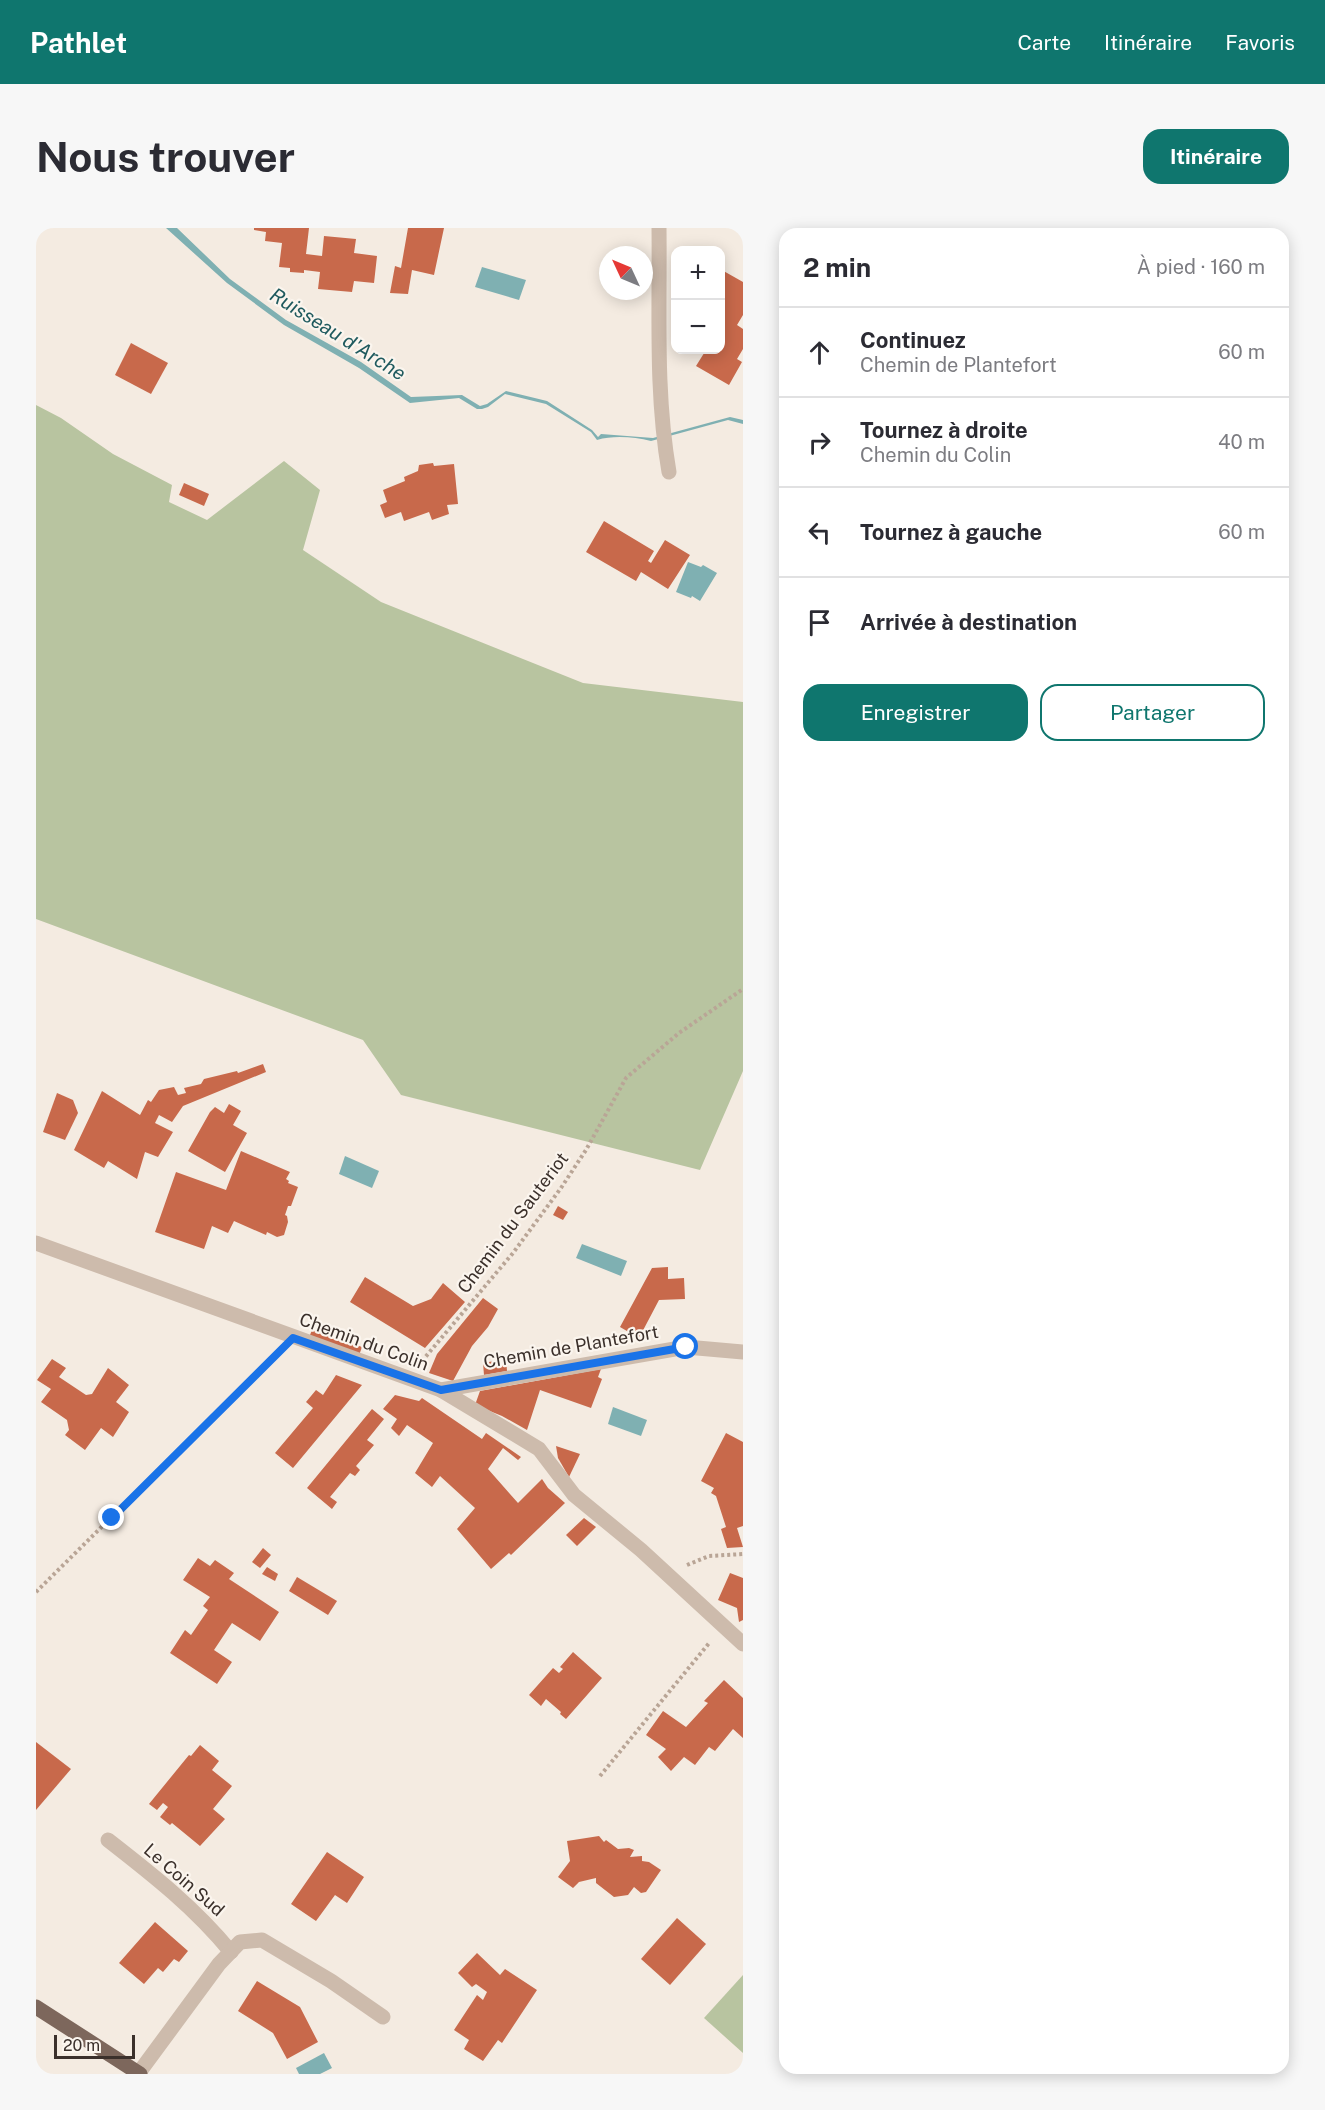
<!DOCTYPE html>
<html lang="fr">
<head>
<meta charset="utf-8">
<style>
	body { margin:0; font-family:"Public Sans",sans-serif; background:#f7f7f7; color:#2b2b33 }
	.controls { position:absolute; right:18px; top:18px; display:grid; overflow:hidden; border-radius:12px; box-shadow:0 3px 15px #0003 }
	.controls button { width:54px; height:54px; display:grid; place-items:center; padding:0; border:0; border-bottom:2px solid #e1e1e2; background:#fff; color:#2b2b33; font:30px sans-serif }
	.compass { position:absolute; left:563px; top:18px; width:54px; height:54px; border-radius:50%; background:#fff; box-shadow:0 3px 15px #0003; rotate:314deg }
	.scale { position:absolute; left:18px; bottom:15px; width:81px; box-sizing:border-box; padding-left:6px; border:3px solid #3b302b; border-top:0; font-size:16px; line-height:21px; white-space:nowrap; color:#3b302b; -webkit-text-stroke:4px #fbf5ee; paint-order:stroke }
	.stop { position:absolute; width:18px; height:18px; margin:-14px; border:4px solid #1a73e8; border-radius:50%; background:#fff }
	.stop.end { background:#1a73e8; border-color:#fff; box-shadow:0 2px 6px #0008 }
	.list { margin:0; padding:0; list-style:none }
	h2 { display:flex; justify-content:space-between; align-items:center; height:78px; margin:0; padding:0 24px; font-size:26px }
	h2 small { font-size:20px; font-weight:400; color:#7c7c81 }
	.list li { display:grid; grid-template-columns:39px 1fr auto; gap:18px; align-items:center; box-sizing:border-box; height:90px; padding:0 24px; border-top:2px solid #e1e1e2 }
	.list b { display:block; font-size:22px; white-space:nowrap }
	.list p { margin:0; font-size:20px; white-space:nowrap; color:#7c7c81 }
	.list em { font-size:20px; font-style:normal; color:#7c7c81 }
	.actions { display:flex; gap:12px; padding:18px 24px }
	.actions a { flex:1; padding:14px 0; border:2px solid #0f766e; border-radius:18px; text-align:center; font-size:21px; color:#0f766e }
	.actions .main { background:#0f766e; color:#fff }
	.icon { flex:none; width:33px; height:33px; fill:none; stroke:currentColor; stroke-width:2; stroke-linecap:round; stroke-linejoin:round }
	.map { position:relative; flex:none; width:707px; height:1846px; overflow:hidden; border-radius:18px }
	header { display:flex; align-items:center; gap:36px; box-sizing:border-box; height:84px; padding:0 30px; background:#0f766e; color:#fff }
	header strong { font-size:28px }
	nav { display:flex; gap:33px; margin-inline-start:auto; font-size:21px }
	.intro { display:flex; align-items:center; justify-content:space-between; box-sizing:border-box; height:144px; padding:0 36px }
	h1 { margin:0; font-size:42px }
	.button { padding:15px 27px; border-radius:18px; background:#0f766e; color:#fff; font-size:21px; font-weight:700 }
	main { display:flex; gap:36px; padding:0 36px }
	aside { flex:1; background:#fff; border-radius:18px; box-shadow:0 3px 15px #0003 }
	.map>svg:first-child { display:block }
	.green { fill:#b8c4a0 }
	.water { fill:#7fb0b2 }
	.building { fill:#c8694b }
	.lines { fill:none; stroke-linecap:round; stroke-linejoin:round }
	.path { stroke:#b9a596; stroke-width:4; stroke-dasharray:3 3; stroke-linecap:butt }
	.minor { stroke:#cdbbac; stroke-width:15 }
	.major { stroke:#7d675c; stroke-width:15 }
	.route { stroke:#1a73e8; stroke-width:8 }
	.labels { text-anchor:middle; stroke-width:4.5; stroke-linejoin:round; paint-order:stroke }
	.street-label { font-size:18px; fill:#3b302b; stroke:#fbf5ee }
	.water-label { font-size:20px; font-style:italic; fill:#1f5a5e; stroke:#fbf5ee }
</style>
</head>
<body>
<header>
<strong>Pathlet</strong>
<nav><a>Carte</a><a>Itinéraire</a><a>Favoris</a></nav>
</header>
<div class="intro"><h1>Nous trouver</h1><a class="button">Itinéraire</a></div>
<main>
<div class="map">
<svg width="707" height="1846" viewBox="0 0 707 1846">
	<rect width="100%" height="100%" fill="#f4ebe1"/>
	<g class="green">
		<polygon points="0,177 25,190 77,226 136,257 133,274 171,292 248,233 284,262 267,322 345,374 547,455 707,474 707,843 664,942 365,867 327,812 0,691"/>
		<polygon points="707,1747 707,1825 668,1790"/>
	</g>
	<g class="water">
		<path d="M130 0H141L194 51 250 92 325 134 375 169 426 167 444 178 451 176 470 163 511 173 556 202 562 209 565 206 617 210 694 189 707 192V196L692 192 615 213C598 209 578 207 561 212L555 204 510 176 469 166 452 179 446 181H441L423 170 374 175 323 140 248 97 191 55Z"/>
		<polygon points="446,39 490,52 483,72 439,59"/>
		<polygon points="652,334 665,339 667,337 681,345 664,373 656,368 655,370 640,364"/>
		<polygon points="309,928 343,943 336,960 303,946"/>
		<polygon points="546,1016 591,1033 585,1048 540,1030"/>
		<polygon points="577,1179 611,1192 605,1208 572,1196"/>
		<polygon points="288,1825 296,1840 284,1846 263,1846 260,1840"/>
	</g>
	<g class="building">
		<polygon points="218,0 273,0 270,26 286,28 288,8 320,11 318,25 341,28 338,55 318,53 316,64 282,61 284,44 268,42 268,45 254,44 254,40 243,39 246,15 229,13 230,4 218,2"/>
		<polygon points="372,0 408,0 398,47 376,42 372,66 354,65 359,38 365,40"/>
		<polygon points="684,41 707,54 707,87 701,97 707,101 707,121 701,131 706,134 693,157 660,138 670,122 684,122 684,80 687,75 684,74"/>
		<polygon points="95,115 132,135 115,166 79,147"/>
		<polygon points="397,235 398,238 418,236 422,276 411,277 413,286 396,292 393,284 368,293 365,284 349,290 344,277 351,274 347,262 369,253 368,249 382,243 383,237"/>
		<polygon points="148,255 173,266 168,278 143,267"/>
		<polygon points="568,293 618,323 612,333 615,335 629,312 654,327 632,361 605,344 600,353 550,324"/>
		<polygon points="227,836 230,844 147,878 136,894 123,887 119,895 137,904 122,929 109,924 101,951 72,933 68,940 38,922 66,863 104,887 112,872 115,874 123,862 138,859 142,867 150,865 148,860 165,856 168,851 201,843 202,845"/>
		<polygon points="21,865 37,872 42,885 29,912 7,904"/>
		<polygon points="193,876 205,883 197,897 211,905 189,944 152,923 174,884 179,879 188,885"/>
		<polygon points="205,923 254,944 250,951 253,953 252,955 262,959 255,978 252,978 249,987 251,988 252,994 248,1007 241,1009 231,1004 230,1007 198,993 192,1005 176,998 168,1021 119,1004 140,944 190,962"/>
		<polygon points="522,978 532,984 527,992 517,987"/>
		<polygon points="632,1039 632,1051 648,1050 649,1071 623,1072 603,1110 584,1099 616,1040"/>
		<polygon points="329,1049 377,1078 395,1071 407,1055 429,1074 389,1120 314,1074"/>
		<polygon points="447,1070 462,1081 452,1099 436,1118 417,1153 393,1145 401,1126"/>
		<polygon points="276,1102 326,1119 322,1130 272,1112"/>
		<polygon points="16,1131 30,1140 23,1149 50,1167 56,1166 72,1140 93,1157 80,1174 93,1184 77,1209 65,1200 49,1222 29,1207 33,1202 31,1192 5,1174 15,1161 1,1152"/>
		<polygon points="470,1131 471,1143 448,1147 447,1135"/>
		<polygon points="565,1141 562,1149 566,1151 555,1180 504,1162 491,1202 466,1188 439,1177 444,1163"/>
		<polygon points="300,1147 326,1157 257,1240 239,1225 277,1180 270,1174 280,1162 287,1167"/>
		<polygon points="359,1167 383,1173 386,1170 446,1211 450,1205 485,1229 482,1232 467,1220 452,1241 482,1275 506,1251 512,1260 529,1275 475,1327 473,1325 455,1341 421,1301 439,1280 404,1248 396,1259 379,1245 397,1215 371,1197 363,1208 355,1200 361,1191 347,1181"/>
		<polygon points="336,1181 348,1191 331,1212 338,1217 320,1238 324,1242 319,1248 314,1245 294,1269 301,1274 296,1281 271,1260"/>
		<polygon points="690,1205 707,1214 707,1298 701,1300 707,1319 691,1320 685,1301 690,1299 680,1268 675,1265 678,1260 665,1253"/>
		<polygon points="520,1218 544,1226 533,1249 522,1230"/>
		<polygon points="548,1290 560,1299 541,1318 530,1307"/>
		<polygon points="227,1320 235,1327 224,1340 216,1334"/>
		<polygon points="162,1330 174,1338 179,1332 198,1345 193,1351 243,1384 224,1413 196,1395 178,1422 196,1434 181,1456 134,1425 149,1402 155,1407 172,1382 167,1378 174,1369 147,1352"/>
		<polygon points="231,1339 242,1346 239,1353 226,1346"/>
		<polygon points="694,1345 707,1350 707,1392 703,1394 701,1380 682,1372"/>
		<polygon points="261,1349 301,1373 292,1387 253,1363"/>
		<polygon points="537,1424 566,1450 530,1491 524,1486 525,1484 510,1471 505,1478 493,1467 517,1440 523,1445 527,1441 524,1439"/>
		<polygon points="688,1452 707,1470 707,1510 697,1501 679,1523 673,1519 659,1537 648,1529 635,1543 622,1529 630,1521 610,1507 627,1483 650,1499 672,1475 668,1473"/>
		<polygon points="0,1514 35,1541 0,1582"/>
		<polygon points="164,1517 183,1533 176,1542 196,1558 177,1581 189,1591 164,1618 136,1595 134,1597 124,1589 132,1579 127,1575 121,1582 113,1576 153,1527 155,1528"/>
		<polygon points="563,1608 568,1614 570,1612 582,1621 593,1620 598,1622 594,1629 606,1628 606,1633 613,1634 625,1642 610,1664 605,1665 598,1659 592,1667 578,1669 560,1655 560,1650 543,1654 537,1660 522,1649 534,1633 531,1613"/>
		<polygon points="291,1624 328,1649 311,1675 299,1667 280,1693 255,1676"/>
		<polygon points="641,1690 670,1716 634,1757 605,1731"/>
		<polygon points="119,1694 152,1723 143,1734 138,1731 127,1744 122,1740 108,1756 83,1735"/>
		<polygon points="441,1725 464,1747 469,1741 501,1762 466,1815 462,1812 447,1833 428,1821 433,1812 418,1802 441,1767 447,1772 451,1764 440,1756 436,1759 422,1745"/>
		<polygon points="221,1753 264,1779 282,1814 251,1831 237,1805 202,1783"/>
	</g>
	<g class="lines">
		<g class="path">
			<polyline points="386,1133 477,1025 525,960 550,922 590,850 643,805 707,761"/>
			<polyline points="651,1337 673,1328 707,1326"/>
			<polyline points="0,1364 241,1125"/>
			<polyline points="564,1548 674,1414"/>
		</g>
		<g class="minor">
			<path d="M623 0C624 82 619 163 633 244"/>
			<polyline points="0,1015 405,1162 503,1221 538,1267 605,1322 707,1416"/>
			<polyline points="405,1162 650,1119 707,1124"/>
			<path d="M72 1612C117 1647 159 1680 195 1724"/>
			<polyline points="102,1846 183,1736 204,1714 226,1712 295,1753 347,1789"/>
		</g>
		<polyline class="major" points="0,1779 104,1846"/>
	</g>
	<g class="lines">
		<polyline class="route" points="76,1290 257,1110 405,1162 650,1119"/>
	</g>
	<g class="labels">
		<g class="street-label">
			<text transform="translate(477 995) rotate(-53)" y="6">Chemin du Sauteriot</text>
			<text transform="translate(328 1114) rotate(20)" y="6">Chemin du Colin</text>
			<text transform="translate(535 1119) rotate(-10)" y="6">Chemin de Plantefort</text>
			<text transform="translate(148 1652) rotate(41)" y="6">Le Coin Sud</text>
		</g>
		<g class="water-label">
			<text transform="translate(302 106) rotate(32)" y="7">Ruisseau d'Arche</text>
		</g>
	</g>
</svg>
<div class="controls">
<button>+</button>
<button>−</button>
</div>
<svg class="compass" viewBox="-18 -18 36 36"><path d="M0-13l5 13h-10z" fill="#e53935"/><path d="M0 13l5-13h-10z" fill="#7c7c81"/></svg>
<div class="scale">20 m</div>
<div class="stop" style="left:650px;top:1119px"></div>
<div class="stop end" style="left:76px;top:1290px"></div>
</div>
<aside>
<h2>2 min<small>À pied · 160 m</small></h2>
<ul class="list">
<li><svg class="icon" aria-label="ahead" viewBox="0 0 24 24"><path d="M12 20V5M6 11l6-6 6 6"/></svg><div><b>Continuez</b><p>Chemin de Plantefort</p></div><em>60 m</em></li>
<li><svg class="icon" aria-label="right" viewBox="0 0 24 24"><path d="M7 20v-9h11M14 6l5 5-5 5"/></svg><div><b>Tournez à droite</b><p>Chemin du Colin</p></div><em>40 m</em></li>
<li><svg class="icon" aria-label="left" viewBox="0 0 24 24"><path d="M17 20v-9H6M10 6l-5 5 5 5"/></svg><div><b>Tournez à gauche</b></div><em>60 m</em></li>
<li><svg class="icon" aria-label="arrive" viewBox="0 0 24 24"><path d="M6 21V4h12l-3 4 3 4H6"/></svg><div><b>Arrivée à destination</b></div></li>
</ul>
<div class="actions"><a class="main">Enregistrer</a><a>Partager</a></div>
</aside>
</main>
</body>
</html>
